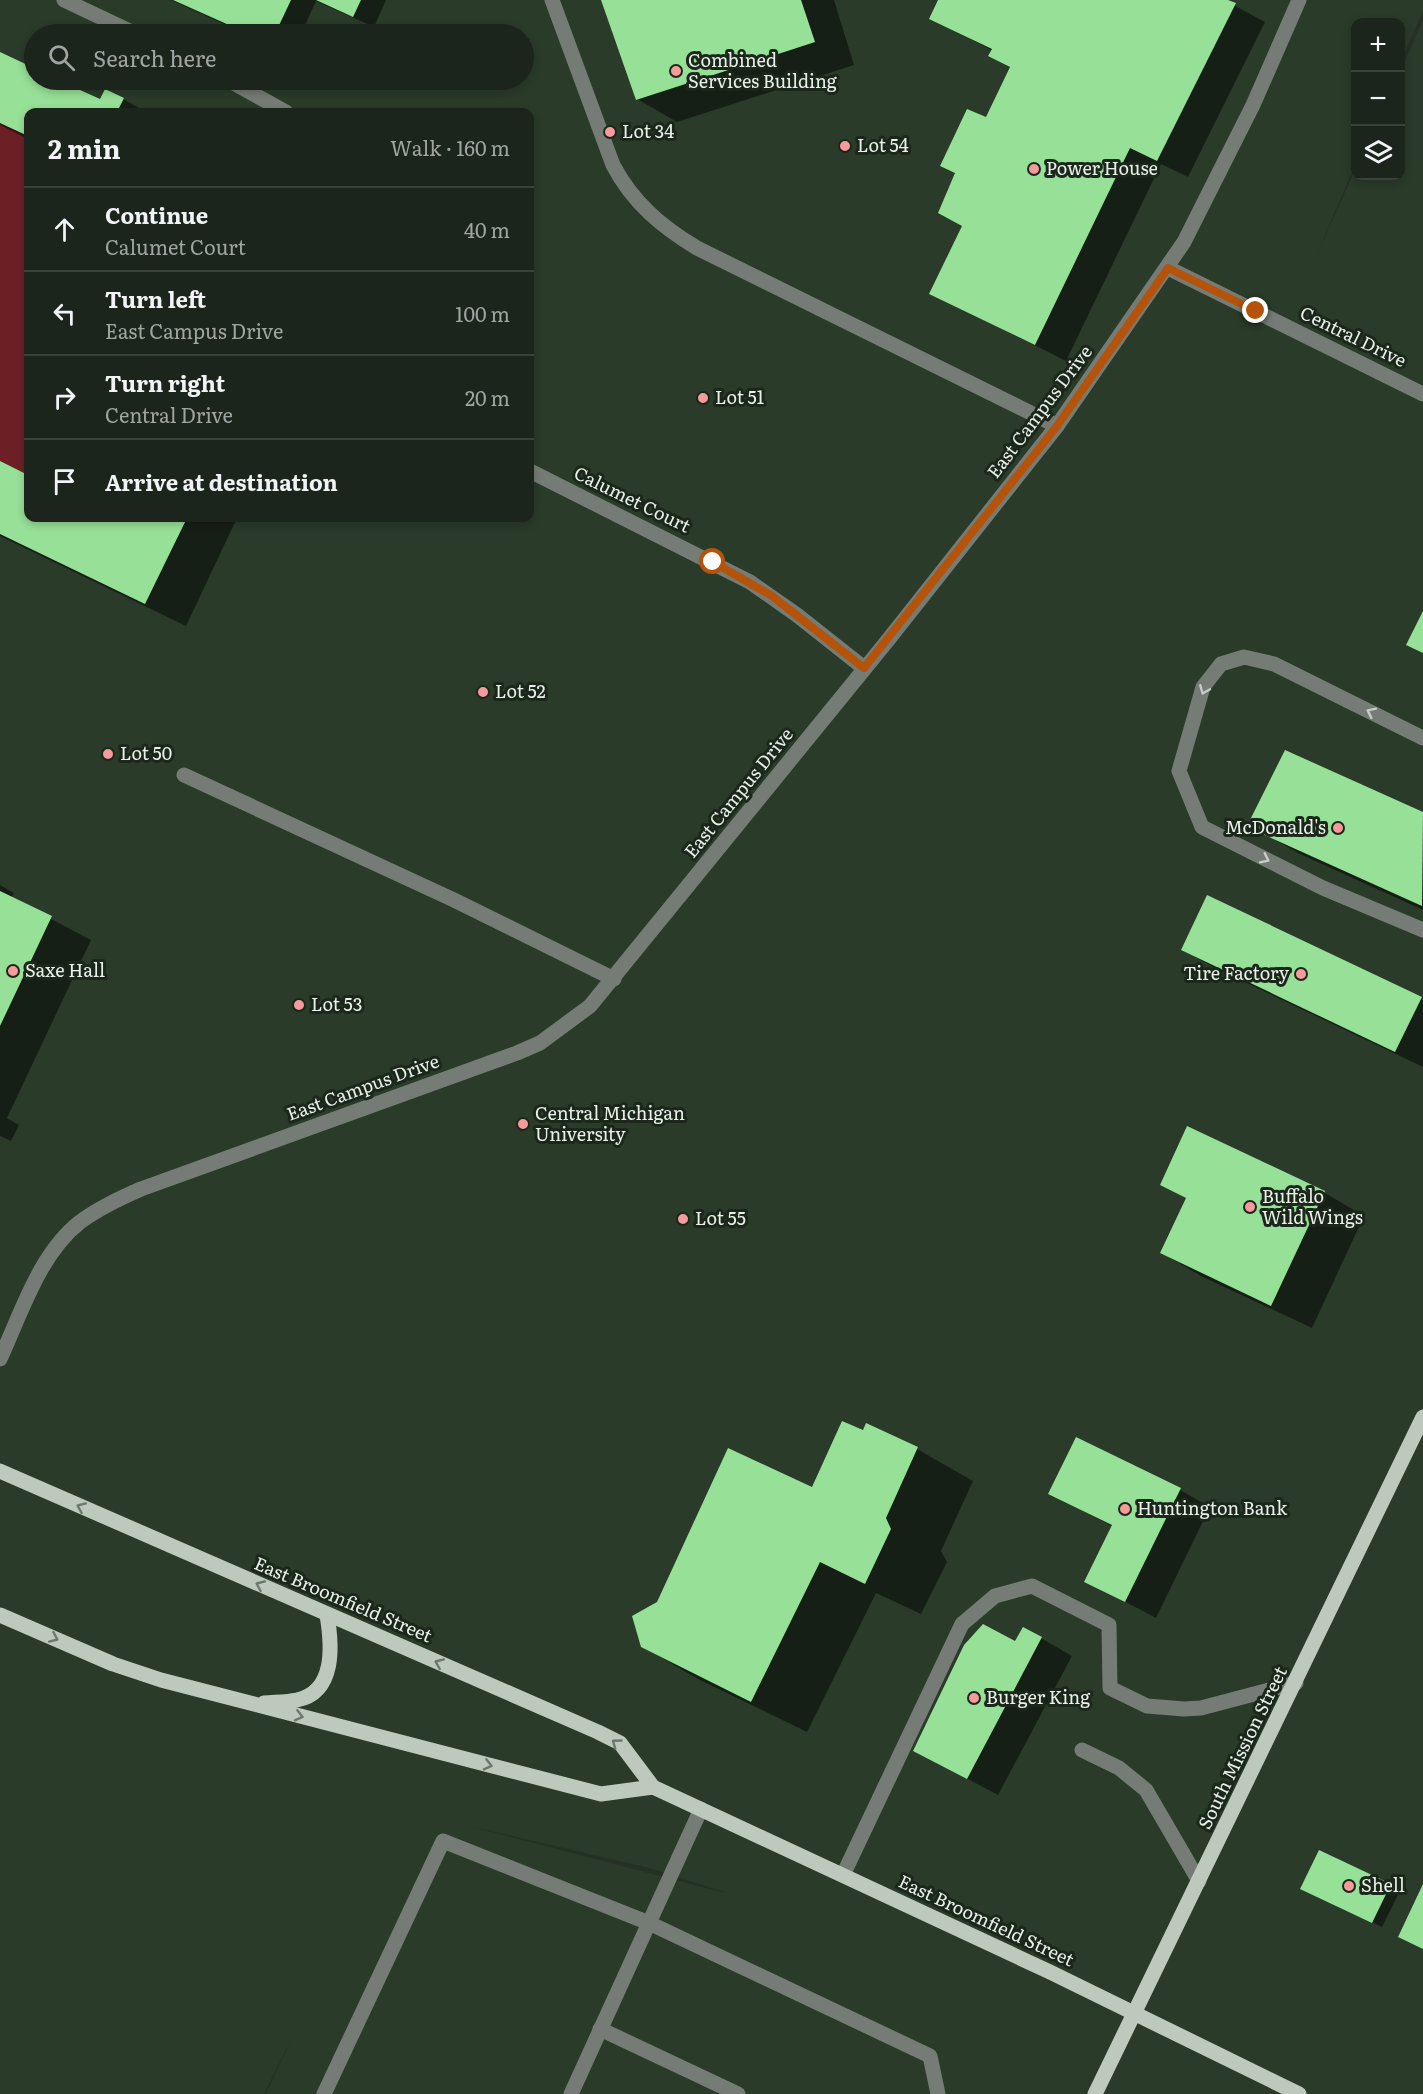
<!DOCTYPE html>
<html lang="en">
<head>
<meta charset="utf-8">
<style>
	body { margin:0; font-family:Literata,serif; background:#293129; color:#f1f3f6 }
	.controls { position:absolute; right:18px; top:18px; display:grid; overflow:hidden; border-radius:12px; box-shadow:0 3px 9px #0003 }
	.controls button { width:54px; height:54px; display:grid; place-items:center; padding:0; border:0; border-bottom:2px solid #3a423b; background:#1c251c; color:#f1f3f6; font:30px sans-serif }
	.stop { position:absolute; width:18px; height:18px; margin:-14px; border:4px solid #b45309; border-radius:50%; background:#fff }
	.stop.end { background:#b45309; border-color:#fff; box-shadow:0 2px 6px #0008 }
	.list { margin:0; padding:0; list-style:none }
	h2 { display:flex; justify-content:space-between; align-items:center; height:78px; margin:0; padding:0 24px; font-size:26px }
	h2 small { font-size:20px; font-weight:400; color:#a0a5a3 }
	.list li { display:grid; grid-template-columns:39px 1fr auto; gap:18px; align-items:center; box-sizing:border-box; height:84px; padding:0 24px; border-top:2px solid #3a423b }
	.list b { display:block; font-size:22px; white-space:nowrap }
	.list p { margin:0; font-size:20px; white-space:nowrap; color:#a0a5a3 }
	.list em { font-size:20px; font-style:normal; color:#a0a5a3 }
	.icon { flex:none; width:33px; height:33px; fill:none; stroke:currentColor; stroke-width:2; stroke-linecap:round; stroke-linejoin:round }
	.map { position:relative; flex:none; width:1423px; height:2094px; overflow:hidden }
	.search { position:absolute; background:#1c251c; box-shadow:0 3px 9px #0003; left:24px; top:24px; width:510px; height:66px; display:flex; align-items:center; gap:15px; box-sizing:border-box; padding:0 21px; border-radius:33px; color:#a0a5a3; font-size:22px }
	.panel { position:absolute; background:#1c251c; box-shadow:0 3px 9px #0003; left:24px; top:108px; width:510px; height:414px; border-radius:12px }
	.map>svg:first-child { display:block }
	.built { fill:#2a3b2a; fill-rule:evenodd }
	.green { fill:#6c2026 }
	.shadow { fill:#0007 }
	.building { fill:#97e097 }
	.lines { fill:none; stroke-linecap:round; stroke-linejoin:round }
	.minor { stroke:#757b75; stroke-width:15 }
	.major { stroke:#bcc9bc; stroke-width:15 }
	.oneway { stroke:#c6cdc6 }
	.oneway2 { stroke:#6c786c }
	.route { stroke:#b45309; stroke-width:8 }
	.poi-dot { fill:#f59b9b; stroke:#1c271c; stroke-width:2 }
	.labels { text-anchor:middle; stroke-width:6; stroke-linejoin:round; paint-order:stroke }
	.poi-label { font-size:18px; fill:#e8f0e8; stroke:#1c271c; text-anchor:start }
	.street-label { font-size:18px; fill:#e8f0e8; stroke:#1c271c }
</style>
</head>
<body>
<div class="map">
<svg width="1423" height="2094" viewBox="0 0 1423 2094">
	<rect width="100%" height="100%" fill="#263125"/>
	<path class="built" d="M0 0H1423V11L1401 61 1400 22H1356L1355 165 1316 256 1355 170 1356 176H1400L1401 70 1423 20V2094H266L294 2034 264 2094H0ZM34 34H524V80H34ZM28 112H530V518H28ZM469 1826 649 1868 725 1892V1893Z"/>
	<polygon class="green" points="0,123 28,136 28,475 0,461"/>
	<g class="shadow">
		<polygon points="171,0 386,0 374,27 316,1 301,34 246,34"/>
		<polygon points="603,0 834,0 854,65 677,122 637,99"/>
		<polygon points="940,0 1224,0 1265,22 1188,177 1161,164 1066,361 931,293 964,226 987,119 1011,68 990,56 993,51 931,18"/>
		<polygon points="0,54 34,70 34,80 55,80 101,101 123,99 146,112 28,112 28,139 0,125"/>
		<polygon points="0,463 28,476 28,518 237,518 186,626 0,536"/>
		<polygon points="1285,752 1423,814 1423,910 1300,854 1259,831"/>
		<polygon points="0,885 14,893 11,898 91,940 7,1118 19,1125 11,1141 0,1136"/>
		<polygon points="1208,897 1423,1000 1423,1067 1213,967 1183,950"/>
		<polygon points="1188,1128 1325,1193 1364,1216 1312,1328 1201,1276 1162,1253 1187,1199 1161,1184"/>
		<polygon points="864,1432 917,1449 973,1481 941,1551 947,1562 921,1614 876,1593 807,1732 698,1679 642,1646 658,1603 812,1488"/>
		<polygon points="1180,1490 1210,1507 1156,1618 1086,1581 1112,1526 1050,1493"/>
		<polygon points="1041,1638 1072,1656 998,1795 915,1751 1015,1643"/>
		<polygon points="1390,1886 1400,1891 1382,1927 1312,1894"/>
	</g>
	<g class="building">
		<polygon points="173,0 291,0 275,34 249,34"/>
		<polygon points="316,0 361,0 353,17"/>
		<polygon points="601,0 801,0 815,42 636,100"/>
		<polygon points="938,0 1228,0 1236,3 1157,161 1130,148 1035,345 929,294 962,226 938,213 955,173 940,166 967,109 986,117 1010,67 988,56 992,49 929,19"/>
		<polygon points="0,52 34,68 34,80 58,80 100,99 105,89 124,98 117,112 28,112 28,136 0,123"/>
		<polygon points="0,461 28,475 28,518 187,518 145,604 0,534"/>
		<polygon points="1423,611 1423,653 1406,645"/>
		<polygon points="1285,750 1423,812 1422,906 1258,832 1248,824"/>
		<polygon points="0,891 52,916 0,1026"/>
		<polygon points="1207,895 1422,997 1395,1052 1181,950"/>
		<polygon points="1187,1126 1325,1191 1271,1306 1160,1253 1186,1198 1160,1185"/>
		<polygon points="842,1421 863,1430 866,1423 918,1447 886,1518 891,1529 865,1584 820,1562 751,1702 641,1647 632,1616 657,1602 728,1448 812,1487"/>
		<polygon points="1076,1437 1181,1488 1125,1602 1084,1582 1112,1525 1048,1494"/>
		<polygon points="983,1624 1015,1641 1023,1627 1042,1637 967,1779 913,1751 964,1645"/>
		<polygon points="1319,1850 1391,1884 1372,1923 1300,1889"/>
		<polygon points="1423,1884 1423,1949 1398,1937"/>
	</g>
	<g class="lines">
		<g class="minor">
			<polyline points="64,0 136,34"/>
			<path d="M552 0 613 165C633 203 662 227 697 248L1057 426"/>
			<polyline points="228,80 286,112"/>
			<polyline points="1168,268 1423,394"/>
			<polyline points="530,471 750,582 797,615 864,668"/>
			<polyline points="1423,738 1274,664 1244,657 1221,664 1203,687 1179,771 1202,827 1323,888 1423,930"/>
			<polyline points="184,775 454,900 614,979"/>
			<path d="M0 1359C21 1314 39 1254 80 1222 99 1208 120 1198 141 1189L517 1053 540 1043 590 1006 888 640 1057 426 1184 242 1253 105 1299 0"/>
			<polyline points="1082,1750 1119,1768 1146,1790 1199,1881"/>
			<polyline points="843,1875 962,1624 995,1596 1032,1586 1109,1625 1110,1688 1147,1706 1184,1709 1201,1708 1296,1683"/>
			<polyline points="600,2029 738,2094"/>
			<polyline points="324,2094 443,1841 649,1923 930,2056 938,2094"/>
			<polyline points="571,2094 701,1809"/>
		</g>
		<g class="major">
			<polyline points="0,1471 598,1732 620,1743 653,1787 1050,1972 1299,2094"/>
			<polyline points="0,1615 113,1664 161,1680 601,1794 653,1787"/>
			<path d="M264 1703C275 1702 287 1702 297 1700 336 1692 332 1645 327 1615"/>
			<polyline points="1095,2094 1423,1417"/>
		</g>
	</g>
	<defs><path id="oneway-chevron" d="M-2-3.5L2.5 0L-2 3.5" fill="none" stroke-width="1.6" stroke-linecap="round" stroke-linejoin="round" transform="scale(1.5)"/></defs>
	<g class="oneway">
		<use href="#oneway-chevron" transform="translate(1204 690) rotate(112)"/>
		<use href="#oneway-chevron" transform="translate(1371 712) rotate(-154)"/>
		<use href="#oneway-chevron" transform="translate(1265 859) rotate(26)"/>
	</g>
	<g class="oneway2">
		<use href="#oneway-chevron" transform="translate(81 1507) rotate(-156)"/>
		<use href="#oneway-chevron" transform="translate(260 1585) rotate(-156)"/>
		<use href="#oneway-chevron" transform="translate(54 1638) rotate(24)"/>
		<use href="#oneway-chevron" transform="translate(439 1663) rotate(-157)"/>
		<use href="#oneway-chevron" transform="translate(299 1716) rotate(14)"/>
		<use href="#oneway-chevron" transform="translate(616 1743) rotate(-144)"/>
		<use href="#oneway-chevron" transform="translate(488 1765) rotate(14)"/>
	</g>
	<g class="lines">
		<polyline class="route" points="713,562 772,596 864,668 1057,426 1168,268 1256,311"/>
	</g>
	<g class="poi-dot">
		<circle cx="676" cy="71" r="6"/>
		<circle cx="610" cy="132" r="6"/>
		<circle cx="845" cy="146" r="6"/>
		<circle cx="1034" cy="169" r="6"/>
		<circle cx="703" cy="398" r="6"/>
		<circle cx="483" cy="692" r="6"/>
		<circle cx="108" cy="754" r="6"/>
		<circle cx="1338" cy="828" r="6"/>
		<circle cx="13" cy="971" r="6"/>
		<circle cx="1301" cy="974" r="6"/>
		<circle cx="299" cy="1005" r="6"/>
		<circle cx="523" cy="1124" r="6"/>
		<circle cx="1250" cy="1207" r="6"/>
		<circle cx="683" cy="1219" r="6"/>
		<circle cx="1125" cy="1509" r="6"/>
		<circle cx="974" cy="1698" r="6"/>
		<circle cx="1349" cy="1886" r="6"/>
	</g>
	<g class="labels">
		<g class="poi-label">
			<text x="688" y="67">Combined<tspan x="688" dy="21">Services Building</tspan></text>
			<text x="622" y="138">Lot 34</text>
			<text x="857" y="152">Lot 54</text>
			<text x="1046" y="175">Power House</text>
			<text x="715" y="404">Lot 51</text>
			<text x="495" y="698">Lot 52</text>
			<text x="120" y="760">Lot 50</text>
			<text x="1326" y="834" text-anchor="end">McDonald's</text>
			<text x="25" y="977">Saxe Hall</text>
			<text x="1289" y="980" text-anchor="end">Tire Factory</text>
			<text x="311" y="1011">Lot 53</text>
			<text x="535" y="1120">Central Michigan<tspan x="535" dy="21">University</tspan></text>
			<text x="1262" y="1203">Buffalo<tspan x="1262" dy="21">Wild Wings</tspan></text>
			<text x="695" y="1225">Lot 55</text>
			<text x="1137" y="1515">Huntington Bank</text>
			<text x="986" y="1704">Burger King</text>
			<text x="1361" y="1892">Shell</text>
		</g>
		<g class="street-label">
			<text transform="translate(1353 337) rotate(26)" y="6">Central Drive</text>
			<text transform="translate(1040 412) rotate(-53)" y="6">East Campus Drive</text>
			<text transform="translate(632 500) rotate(26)" y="6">Calumet Court</text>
			<text transform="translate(739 793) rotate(-51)" y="6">East Campus Drive</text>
			<text transform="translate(363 1088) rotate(-20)" y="6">East Campus Drive</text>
			<text transform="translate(343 1600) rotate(23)" y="6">East Broomfield Street</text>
			<text transform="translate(1243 1748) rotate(-64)" y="6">South Mission Street</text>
			<text transform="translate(986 1921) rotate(25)" y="6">East Broomfield Street</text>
		</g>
	</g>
</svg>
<div class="controls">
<button>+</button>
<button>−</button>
<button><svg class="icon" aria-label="layers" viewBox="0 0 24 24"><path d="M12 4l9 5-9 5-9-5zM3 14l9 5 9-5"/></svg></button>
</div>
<div class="stop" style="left:713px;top:562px"></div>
<div class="stop end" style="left:1256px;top:311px"></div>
<div class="search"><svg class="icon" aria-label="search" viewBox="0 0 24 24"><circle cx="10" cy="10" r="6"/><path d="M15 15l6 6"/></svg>Search here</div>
<section class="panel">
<h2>2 min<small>Walk · 160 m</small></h2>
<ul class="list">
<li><svg class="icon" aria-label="ahead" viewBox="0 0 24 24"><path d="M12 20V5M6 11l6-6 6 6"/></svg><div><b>Continue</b><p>Calumet Court</p></div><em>40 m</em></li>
<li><svg class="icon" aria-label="left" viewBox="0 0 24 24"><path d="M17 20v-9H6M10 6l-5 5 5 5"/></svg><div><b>Turn left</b><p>East Campus Drive</p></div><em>100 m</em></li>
<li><svg class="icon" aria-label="right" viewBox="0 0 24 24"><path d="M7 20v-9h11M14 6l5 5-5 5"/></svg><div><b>Turn right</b><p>Central Drive</p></div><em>20 m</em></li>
<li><svg class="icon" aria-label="arrive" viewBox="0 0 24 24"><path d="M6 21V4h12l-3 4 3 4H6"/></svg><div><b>Arrive at destination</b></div></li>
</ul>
</section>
</div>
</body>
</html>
